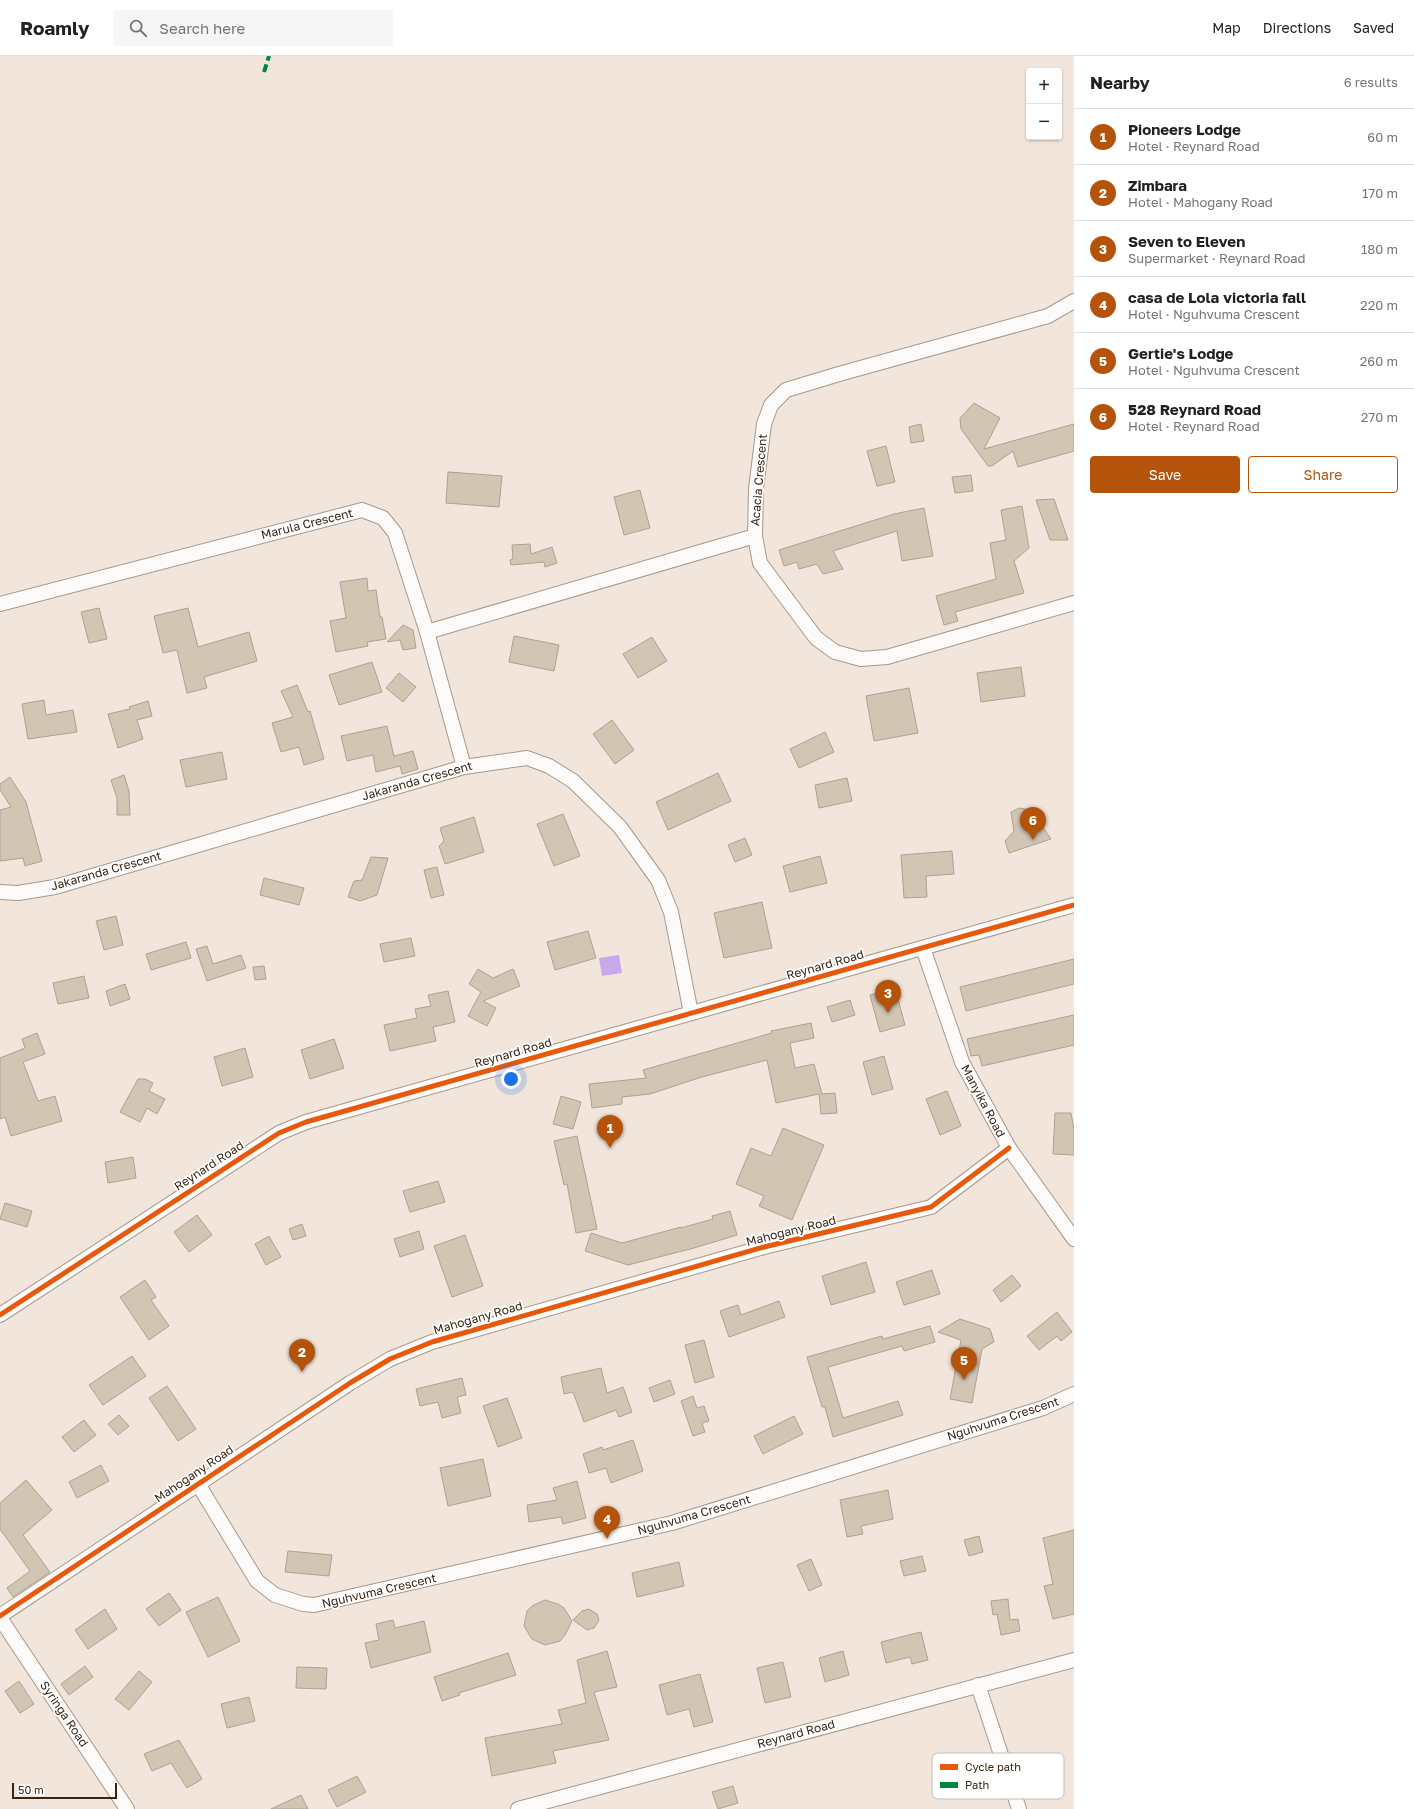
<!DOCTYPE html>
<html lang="en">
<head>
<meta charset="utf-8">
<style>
	body { margin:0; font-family:"Golos Text",sans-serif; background:#f6f6f6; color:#202124 }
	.controls { position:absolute; right:12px; top:12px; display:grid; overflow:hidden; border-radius:4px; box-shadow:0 1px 3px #0004 }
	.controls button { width:36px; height:36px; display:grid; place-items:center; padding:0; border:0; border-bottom:1px solid #e0e0e0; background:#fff; color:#202124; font:20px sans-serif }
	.scale { position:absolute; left:12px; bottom:10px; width:105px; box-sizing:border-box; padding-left:4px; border:2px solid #392411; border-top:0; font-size:11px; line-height:14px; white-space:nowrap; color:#392411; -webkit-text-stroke:3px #fff; paint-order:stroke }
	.you { position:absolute; left:511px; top:1023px; width:14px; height:14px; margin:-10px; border:3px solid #fff; border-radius:50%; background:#1a73e8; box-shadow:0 0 0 6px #1a73e833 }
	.badge { display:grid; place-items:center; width:26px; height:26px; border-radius:50%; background:#b45309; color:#fff; font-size:13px; font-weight:700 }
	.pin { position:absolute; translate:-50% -33px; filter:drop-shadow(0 1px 2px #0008) }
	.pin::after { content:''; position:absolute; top:21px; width:14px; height:12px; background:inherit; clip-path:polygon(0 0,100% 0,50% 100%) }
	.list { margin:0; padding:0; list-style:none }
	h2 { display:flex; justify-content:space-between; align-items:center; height:52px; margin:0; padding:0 16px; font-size:17px }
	h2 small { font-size:13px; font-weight:400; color:#757577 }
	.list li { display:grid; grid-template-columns:26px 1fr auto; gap:12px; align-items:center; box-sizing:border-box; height:56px; padding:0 16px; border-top:1px solid #e0e0e0 }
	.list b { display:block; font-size:15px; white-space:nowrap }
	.list p { margin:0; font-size:13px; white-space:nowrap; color:#757577 }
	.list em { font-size:13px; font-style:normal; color:#757577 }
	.actions { display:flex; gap:8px; padding:12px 16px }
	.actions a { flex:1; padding:9px 0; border:1px solid #b45309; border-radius:4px; text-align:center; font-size:14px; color:#b45309 }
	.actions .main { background:#b45309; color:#fff }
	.icon { flex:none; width:22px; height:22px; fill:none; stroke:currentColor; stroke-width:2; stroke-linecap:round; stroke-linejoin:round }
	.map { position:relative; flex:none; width:1074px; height:1753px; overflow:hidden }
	header { display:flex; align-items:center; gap:24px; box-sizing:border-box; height:56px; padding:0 20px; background:#fff; border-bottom:1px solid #e0e0e0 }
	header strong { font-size:19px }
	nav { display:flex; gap:22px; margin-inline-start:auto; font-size:14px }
	.search { width:280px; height:36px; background:#f6f6f6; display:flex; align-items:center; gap:10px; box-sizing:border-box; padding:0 14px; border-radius:4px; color:#757577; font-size:15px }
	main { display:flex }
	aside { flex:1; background:#fff }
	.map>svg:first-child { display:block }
	.water { fill:#c8a9eb }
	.building { fill:#d1c5b4; stroke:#ada191 }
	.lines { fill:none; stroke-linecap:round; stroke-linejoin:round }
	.minor-casing { stroke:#a7988b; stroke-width:16 }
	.minor { stroke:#fdfbfa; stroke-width:14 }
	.quiet { stroke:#00873e; stroke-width:4; stroke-dasharray:8 4; stroke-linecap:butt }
	.cycleway-casing { stroke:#fff; stroke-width:8 }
	.cycleway { stroke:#e8590c; stroke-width:5 }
	.labels { text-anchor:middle; stroke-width:3.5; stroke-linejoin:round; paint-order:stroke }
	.street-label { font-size:12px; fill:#392411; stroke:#fff }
	.key { fill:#fff; stroke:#c4bdb8; stroke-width:1 }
	.key-label { font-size:11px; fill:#392411 }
</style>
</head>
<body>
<header>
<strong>Roamly</strong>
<div class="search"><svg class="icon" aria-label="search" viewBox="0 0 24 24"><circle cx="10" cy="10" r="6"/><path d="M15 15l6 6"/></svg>Search here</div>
<nav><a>Map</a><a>Directions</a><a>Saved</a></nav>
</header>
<main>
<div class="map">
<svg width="1074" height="1753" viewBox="0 0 1074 1753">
	<rect width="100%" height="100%" fill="#f2e5db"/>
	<polygon class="water" points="619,899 622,917 602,920 599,902"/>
	<g class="building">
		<polygon points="974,347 1000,362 984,393 1074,368 1074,395 1018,411 1013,395 992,410 988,410 961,373 960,362"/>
		<polygon points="921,368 924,385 911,387 909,371"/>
		<polygon points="886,390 895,426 877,430 867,395"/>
		<polygon points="448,416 502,420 499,451 446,447"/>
		<polygon points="971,419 973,435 955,437 952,421"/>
		<polygon points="640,434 650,472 624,479 614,441"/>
		<polygon points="1054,443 1068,484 1050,484 1036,444"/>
		<polygon points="1022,450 1029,492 1014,505 1024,537 955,556 958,565 944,569 936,540 996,523 990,487 1006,484 1001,454"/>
		<polygon points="924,452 933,500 902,505 897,475 833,495 843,513 823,518 817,508 799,513 797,506 784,510 779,494 894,458"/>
		<polygon points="530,488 531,498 552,491 557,507 545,511 544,506 511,509 510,504 513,503 512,489"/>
		<polygon points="367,522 368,535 376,534 380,561 382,561 386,583 367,586 368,590 336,596 330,565 346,562 340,526"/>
		<polygon points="99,552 107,583 89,587 81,556"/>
		<polygon points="188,552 198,591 249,576 257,605 204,621 207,632 187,637 177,594 163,597 154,560"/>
		<polygon points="403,569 413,574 416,592 403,594 400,584 387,586"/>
		<polygon points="514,580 559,589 554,615 509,606"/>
		<polygon points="652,581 667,605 638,622 623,598"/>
		<polygon points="372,606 382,636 339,649 329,619"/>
		<polygon points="1021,611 1025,640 981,646 977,617"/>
		<polygon points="399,617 416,631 403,646 386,632"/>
		<polygon points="297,629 308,656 310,655 324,703 304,709 299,691 281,696 272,667 293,661 281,635"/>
		<polygon points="909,632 918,677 874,685 866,640"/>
		<polygon points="44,644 46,659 73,654 77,676 28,683 22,648"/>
		<polygon points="148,645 152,660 137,664 143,683 118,692 108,658 130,653 129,651"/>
		<polygon points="612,664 634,694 615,708 593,678"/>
		<polygon points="387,670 394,700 413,695 418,713 402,718 400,710 376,716 373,699 347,705 341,680"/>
		<polygon points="825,676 834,696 799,712 790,693"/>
		<polygon points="222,696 227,723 186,731 180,704"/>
		<polygon points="718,717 731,745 668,774 656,746"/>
		<polygon points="124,719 129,735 130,759 117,759 117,742 111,724"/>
		<polygon points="10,721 26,746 42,805 25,810 23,802 0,805 0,754 11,751 0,734 0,728"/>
		<polygon points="847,722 852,745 819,752 815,729"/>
		<polygon points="1019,752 1031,754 1051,783 1009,797 1005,785 1014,775 1011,756"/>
		<polygon points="563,758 580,800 554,810 537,768"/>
		<polygon points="474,761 484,796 445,808 439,790 444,785 440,772"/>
		<polygon points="745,782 752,799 735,806 728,789"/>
		<polygon points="952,795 954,818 926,820 927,841 904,842 901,799"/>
		<polygon points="820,800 827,827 790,836 783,810"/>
		<polygon points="371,801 388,802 377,839 360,845 348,841 354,825 362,824"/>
		<polygon points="437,811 444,839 431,842 424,814"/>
		<polygon points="264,822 304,832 299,849 260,839"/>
		<polygon points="762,846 772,892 724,902 714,857"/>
		<polygon points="116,860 123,889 104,894 96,865"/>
		<polygon points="588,875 596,902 555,914 547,886"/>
		<polygon points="411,882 415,900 384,906 380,888"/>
		<polygon points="186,886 191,902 151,914 146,898"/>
		<polygon points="207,890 213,908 241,899 246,912 207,925 196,893"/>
		<polygon points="1074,903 1074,928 966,955 960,931"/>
		<polygon points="264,910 266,923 255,924 253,911"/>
		<polygon points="478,913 493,922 513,913 520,930 483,945 496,952 487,970 468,960 481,936 469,928"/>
		<polygon points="84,920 89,942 58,948 53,927"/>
		<polygon points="125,928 130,943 110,950 106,935"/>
		<polygon points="895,932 905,969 880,976 870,939"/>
		<polygon points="448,935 455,966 433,971 436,985 390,995 384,969 417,962 415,953 431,950 428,939"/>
		<polygon points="850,944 855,959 832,966 827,951"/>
		<polygon points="1074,959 1074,989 982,1010 979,999 971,1000 967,983"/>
		<polygon points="811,967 814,982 790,987 795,1012 814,1008 822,1038 835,1037 837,1057 821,1058 819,1038 776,1047 767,1004 702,1021 650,1038 622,1041 622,1048 592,1052 589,1028 646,1022 643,1014 772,977 771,975"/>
		<polygon points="37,977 45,998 23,1006 38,1045 55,1040 62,1065 11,1080 5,1061 0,1063 0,1002 25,992 22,983"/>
		<polygon points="334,983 344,1012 310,1023 301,994"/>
		<polygon points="245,992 253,1021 222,1030 214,1001"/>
		<polygon points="884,1000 893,1033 872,1039 863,1006"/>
		<polygon points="138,1023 145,1023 153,1027 149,1035 165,1043 157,1058 147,1052 140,1066 120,1056"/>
		<polygon points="947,1035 961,1070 940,1079 926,1043"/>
		<polygon points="561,1040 581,1046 573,1073 553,1068"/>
		<polygon points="1055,1057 1071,1057 1074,1073 1074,1099 1053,1098"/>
		<polygon points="783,1072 824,1089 792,1164 759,1150 764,1140 736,1128 751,1092 771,1100"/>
		<polygon points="577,1080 597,1173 576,1177 567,1128 564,1129 554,1085"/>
		<polygon points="133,1101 136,1122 108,1127 105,1106"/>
		<polygon points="438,1125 445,1146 410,1156 403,1135"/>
		<polygon points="5,1147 32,1155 27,1171 0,1163"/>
		<polygon points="730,1155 737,1179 694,1192 628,1209 585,1195 591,1177 622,1187 681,1171 681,1172 713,1163 712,1160"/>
		<polygon points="197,1159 212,1179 189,1196 174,1176"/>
		<polygon points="302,1168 306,1180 293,1184 289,1173"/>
		<polygon points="419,1175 424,1193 400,1201 394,1183"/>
		<polygon points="465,1179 483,1230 452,1241 434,1190"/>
		<polygon points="269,1180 281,1201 266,1209 255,1188"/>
		<polygon points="866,1206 875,1236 831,1249 822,1220"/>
		<polygon points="932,1214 940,1238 904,1249 896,1226"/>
		<polygon points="1012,1219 1021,1230 1001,1246 993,1234"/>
		<polygon points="145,1224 156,1241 151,1244 169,1270 149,1284 120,1241"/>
		<polygon points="779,1245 785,1261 729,1281 720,1255 738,1249 741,1259"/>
		<polygon points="1057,1256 1072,1276 1061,1285 1057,1280 1039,1294 1027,1280"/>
		<polygon points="960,1263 990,1273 994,1286 982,1293 972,1347 950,1343 961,1284 938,1276"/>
		<polygon points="930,1270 935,1286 904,1295 902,1290 828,1311 843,1362 898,1345 903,1359 833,1381 825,1351 822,1351 807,1301 882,1280 883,1283"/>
		<polygon points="704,1284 714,1321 695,1327 685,1289"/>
		<polygon points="132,1300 146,1320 103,1349 89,1329"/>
		<polygon points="601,1312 607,1337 623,1331 632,1356 619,1361 616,1354 584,1366 573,1336 564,1338 561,1321"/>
		<polygon points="462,1322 466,1339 457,1341 461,1357 442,1362 438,1346 420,1350 416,1333"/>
		<polygon points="670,1324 675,1338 654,1346 649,1332"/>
		<polygon points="167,1330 196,1373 178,1385 149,1342"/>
		<polygon points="693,1340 697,1352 704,1350 709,1365 702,1367 705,1376 693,1380 681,1345"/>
		<polygon points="507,1342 522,1382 498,1391 483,1350"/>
		<polygon points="119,1359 129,1370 118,1379 108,1368"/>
		<polygon points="794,1360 803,1378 763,1398 754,1380"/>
		<polygon points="84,1364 96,1379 74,1396 62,1381"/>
		<polygon points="633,1384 643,1415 611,1427 606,1412 589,1417 583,1398 602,1391 603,1394"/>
		<polygon points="483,1403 491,1440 448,1450 440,1412"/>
		<polygon points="101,1409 109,1425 77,1442 69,1426"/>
		<polygon points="26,1424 52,1454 23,1479 50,1516 13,1541 7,1532 30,1515 0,1473 0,1447"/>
		<polygon points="577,1425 586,1462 563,1468 561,1461 529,1466 527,1449 557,1444 553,1432"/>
		<polygon points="888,1434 893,1463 861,1470 863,1478 847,1481 840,1444"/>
		<polygon points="1074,1474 1074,1558 1053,1563 1044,1530 1053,1528 1043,1482"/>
		<polygon points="979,1480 983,1496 969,1500 964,1484"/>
		<polygon points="288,1495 332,1499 329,1520 285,1516"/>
		<polygon points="922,1500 926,1515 904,1520 900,1505"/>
		<polygon points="811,1503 822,1529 809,1535 797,1509"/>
		<polygon points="679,1506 684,1530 637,1541 632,1517"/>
		<polygon points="169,1537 181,1554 159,1570 146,1553"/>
		<polygon points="218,1541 240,1585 208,1601 186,1556"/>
		<polygon points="1008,1543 1010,1564 1018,1563 1020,1575 1001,1579 997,1558 993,1559 991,1545"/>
		<polygon points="545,1544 558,1548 564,1552 572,1565 565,1579 560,1585 545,1589 532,1583 524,1570 527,1555 532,1550"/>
		<polygon points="105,1553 117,1573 88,1593 75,1574"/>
		<polygon points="589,1553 597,1558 599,1564 594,1572 587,1574 573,1564 582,1555"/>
		<polygon points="393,1564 395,1572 424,1565 431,1596 371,1612 365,1587 379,1584 376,1568"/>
		<polygon points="921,1576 928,1604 912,1608 910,1601 886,1607 881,1586"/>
		<polygon points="607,1595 617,1631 594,1636 609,1684 553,1695 556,1707 492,1720 485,1682 562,1668 558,1654 586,1647 577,1604"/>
		<polygon points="843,1595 849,1619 825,1626 819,1602"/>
		<polygon points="508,1597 516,1619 459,1637 460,1639 442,1645 434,1621"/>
		<polygon points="783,1606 791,1641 765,1647 757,1612"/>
		<polygon points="85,1610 93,1621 69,1639 61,1628"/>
		<polygon points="297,1611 327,1612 326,1633 296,1632"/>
		<polygon points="139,1615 152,1626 129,1654 115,1643"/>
		<polygon points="700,1618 713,1666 694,1671 689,1653 667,1659 659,1629"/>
		<polygon points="19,1625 34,1648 20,1657 5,1635"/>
		<polygon points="249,1641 255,1665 227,1672 221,1648"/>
		<polygon points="179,1684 202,1723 187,1732 171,1707 152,1715 144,1698"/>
		<polygon points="357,1720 366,1736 337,1751 328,1734"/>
		<polygon points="733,1730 738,1747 718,1753 712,1736"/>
		<polygon points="301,1739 308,1753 271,1753"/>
	</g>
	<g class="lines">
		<g class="minor-casing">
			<g id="minor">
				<polyline points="1074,245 1048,260 839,318 786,334 771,349 764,368 756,433 755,480 760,507 816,582 835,596 861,603 887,601 1074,547"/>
				<polyline points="0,548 362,454 383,462 395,477 427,576 464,711"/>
				<polyline points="427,576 755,480"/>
				<polyline points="0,836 18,837 55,831 464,711 527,702 549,710 573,725 620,771 658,824 671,856 691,957"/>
				<polyline points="923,892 962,1006 1009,1092 1074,1183"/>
				<polyline points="0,1259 279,1077 306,1066 1074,849"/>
				<polyline points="198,1428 257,1525 275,1539 303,1548 314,1549 672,1467 1043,1352 1074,1338"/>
				<polyline points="0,1560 350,1327 390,1303 432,1286 764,1191 931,1151 1009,1092"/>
				<polyline points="0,1562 127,1753"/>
				<polyline points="978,1629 1019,1753"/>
				<polyline points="518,1753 1074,1604"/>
			</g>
		</g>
		<use href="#minor" class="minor"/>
		<polyline class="quiet" points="264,16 269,0"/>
		<g class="cycleway-casing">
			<g id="cycleway">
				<polyline points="0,1259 279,1077 306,1066 1074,849"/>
				<polyline points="0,1560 350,1327 390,1303 432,1286 764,1191 931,1151 1009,1092"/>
			</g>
		</g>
		<use href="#cycleway" class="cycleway"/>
	</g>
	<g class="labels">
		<g class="street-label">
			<text transform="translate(759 424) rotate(-85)" y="4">Acacia Crescent</text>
			<text transform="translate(307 468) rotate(-14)" y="4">Marula Crescent</text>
			<text transform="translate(417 725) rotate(-16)" y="4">Jakaranda Crescent</text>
			<text transform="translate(106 815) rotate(-16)" y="4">Jakaranda Crescent</text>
			<text transform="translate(825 909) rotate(-16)" y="4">Reynard Road</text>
			<text transform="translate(513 997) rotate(-16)" y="4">Reynard Road</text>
			<text transform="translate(983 1045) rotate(62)" y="4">Manyika Road</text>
			<text transform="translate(209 1110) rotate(-33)" y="4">Reynard Road</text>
			<text transform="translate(791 1175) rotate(-14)" y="4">Mahogany Road</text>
			<text transform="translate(478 1262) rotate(-16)" y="4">Mahogany Road</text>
			<text transform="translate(1003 1363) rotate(-18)" y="4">Nguhvuma Crescent</text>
			<text transform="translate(194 1418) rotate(-34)" y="4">Mahogany Road</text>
			<text transform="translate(694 1459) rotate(-16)" y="4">Nguhvuma Crescent</text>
			<text transform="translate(379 1535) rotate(-13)" y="4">Nguhvuma Crescent</text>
			<text transform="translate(64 1658) rotate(56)" y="4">Syringa Road</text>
			<text transform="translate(796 1678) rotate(-15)" y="4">Reynard Road</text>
		</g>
	</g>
	<rect x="932" y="1697" width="132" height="46" rx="6" class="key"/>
	<rect x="940" y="1708" width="18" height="6" fill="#e8590c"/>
	<rect x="940" y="1726" width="18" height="6" fill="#00873e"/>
	<g class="key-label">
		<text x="965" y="1715">Cycle path</text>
		<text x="965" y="1733">Path</text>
	</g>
</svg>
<div class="controls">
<button>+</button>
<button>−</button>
</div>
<div class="scale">50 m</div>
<div class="you"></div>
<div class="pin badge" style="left:610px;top:1092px">1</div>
<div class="pin badge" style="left:302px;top:1316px">2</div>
<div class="pin badge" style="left:888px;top:957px">3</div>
<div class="pin badge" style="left:607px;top:1483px">4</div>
<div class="pin badge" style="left:964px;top:1324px">5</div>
<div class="pin badge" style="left:1033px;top:784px">6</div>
</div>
<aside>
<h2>Nearby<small>6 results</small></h2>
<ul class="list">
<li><span class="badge">1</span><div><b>Pioneers Lodge</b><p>Hotel · Reynard Road</p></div><em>60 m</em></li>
<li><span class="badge">2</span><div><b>Zimbara</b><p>Hotel · Mahogany Road</p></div><em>170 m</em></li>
<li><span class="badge">3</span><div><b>Seven to Eleven</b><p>Supermarket · Reynard Road</p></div><em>180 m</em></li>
<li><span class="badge">4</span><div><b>casa de Lola victoria fall</b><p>Hotel · Nguhvuma Crescent</p></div><em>220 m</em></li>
<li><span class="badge">5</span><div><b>Gertie's Lodge</b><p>Hotel · Nguhvuma Crescent</p></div><em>260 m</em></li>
<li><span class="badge">6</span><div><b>528 Reynard Road</b><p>Hotel · Reynard Road</p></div><em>270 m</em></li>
</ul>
<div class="actions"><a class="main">Save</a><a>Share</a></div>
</aside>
</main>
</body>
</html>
